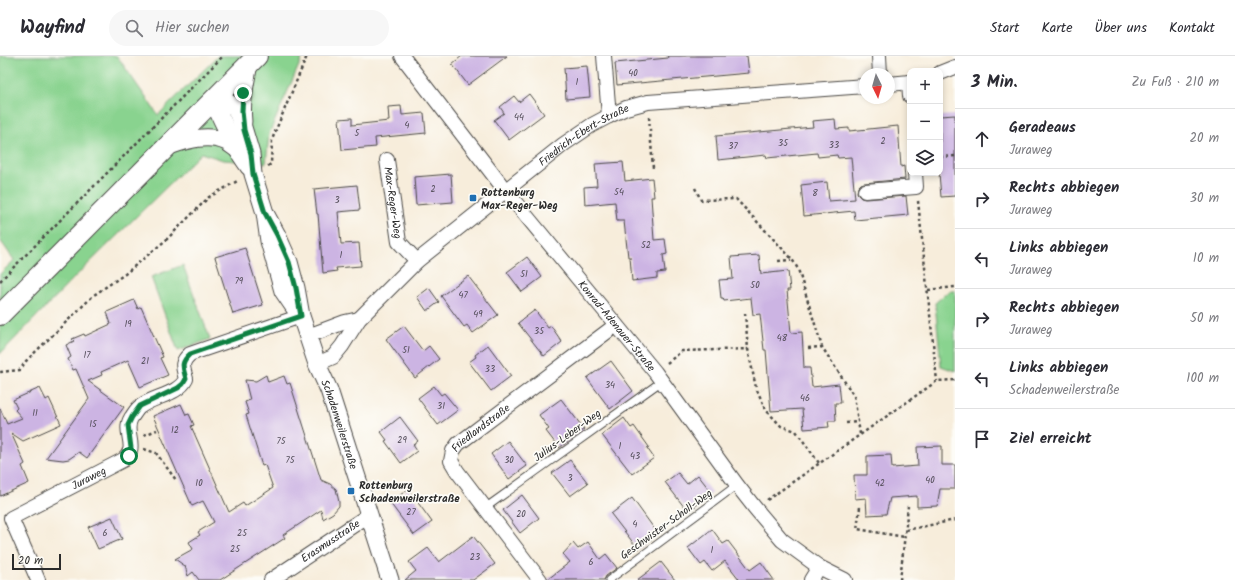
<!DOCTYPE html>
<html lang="de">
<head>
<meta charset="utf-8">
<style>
	body { margin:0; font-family:Kalam,sans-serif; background:#f7f7f7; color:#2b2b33 }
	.controls { position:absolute; right:12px; top:12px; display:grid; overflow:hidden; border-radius:8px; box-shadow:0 2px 6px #0003 }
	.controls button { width:36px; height:36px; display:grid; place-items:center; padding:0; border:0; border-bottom:1px solid #e1e1e2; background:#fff; color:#2b2b33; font:20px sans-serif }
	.compass { position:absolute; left:859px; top:12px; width:36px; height:36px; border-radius:50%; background:#fff; box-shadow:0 2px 6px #0003; rotate:175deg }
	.scale { position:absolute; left:12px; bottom:10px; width:49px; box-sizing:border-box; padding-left:4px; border:2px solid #2b2b2b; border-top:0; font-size:11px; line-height:14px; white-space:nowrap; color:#2b2b2b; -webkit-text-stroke:3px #fdfcf7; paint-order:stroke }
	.stop { position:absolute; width:12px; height:12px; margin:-9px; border:3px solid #0b8043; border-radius:50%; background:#fff }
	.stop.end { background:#0b8043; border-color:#fff; box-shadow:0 1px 4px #0008 }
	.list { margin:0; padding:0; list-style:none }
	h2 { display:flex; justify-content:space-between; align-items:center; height:52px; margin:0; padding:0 16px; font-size:17px }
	h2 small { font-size:13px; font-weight:400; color:#7c7c81 }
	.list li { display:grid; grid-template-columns:26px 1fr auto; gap:12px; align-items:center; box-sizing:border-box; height:60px; padding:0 16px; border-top:1px solid #e1e1e2 }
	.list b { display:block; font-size:15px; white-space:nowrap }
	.list p { margin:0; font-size:13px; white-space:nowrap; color:#7c7c81 }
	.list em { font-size:13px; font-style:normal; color:#7c7c81 }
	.icon { flex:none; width:22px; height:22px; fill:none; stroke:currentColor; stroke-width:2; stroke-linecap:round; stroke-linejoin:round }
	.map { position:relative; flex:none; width:955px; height:524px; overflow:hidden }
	header { display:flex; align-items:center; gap:24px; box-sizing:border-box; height:56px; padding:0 20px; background:#fff; border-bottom:1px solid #e1e1e2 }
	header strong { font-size:19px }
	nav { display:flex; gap:22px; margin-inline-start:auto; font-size:14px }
	.search { width:280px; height:36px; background:#f7f7f7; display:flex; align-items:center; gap:10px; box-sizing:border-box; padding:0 14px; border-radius:22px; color:#7c7c81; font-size:15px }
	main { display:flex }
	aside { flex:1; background:#fff }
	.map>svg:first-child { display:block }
	.green { fill:#89d38f; stroke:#5a7f5d }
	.building { fill:#ccb4e3 }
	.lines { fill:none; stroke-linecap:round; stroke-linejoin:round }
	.service-casing { stroke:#4a4845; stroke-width:9 }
	.minor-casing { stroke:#4a4845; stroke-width:16 }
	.tertiary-casing { stroke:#4a4845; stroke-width:19 }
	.secondary-casing { stroke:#4a4845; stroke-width:22 }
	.path { stroke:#4a4845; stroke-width:2.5; stroke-dasharray:3 3; stroke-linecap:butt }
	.service { stroke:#fff; stroke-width:7 }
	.minor { stroke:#fff; stroke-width:14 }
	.tertiary { stroke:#fff; stroke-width:17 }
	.secondary { stroke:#fff; stroke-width:20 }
	.route { stroke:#0b8043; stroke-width:5 }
	.poi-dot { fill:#1f6fb2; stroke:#fdfcf7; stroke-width:1.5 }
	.labels { text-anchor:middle; stroke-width:3.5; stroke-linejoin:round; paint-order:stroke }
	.number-label { font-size:9px; fill:#534d59 }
	.street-label { font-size:11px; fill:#2b2b2b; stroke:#fdfcf7 }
	.poi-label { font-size:11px; font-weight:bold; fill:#2b2b2b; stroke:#fdfcf7; text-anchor:start }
</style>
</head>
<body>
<header>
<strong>Wayfind</strong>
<div class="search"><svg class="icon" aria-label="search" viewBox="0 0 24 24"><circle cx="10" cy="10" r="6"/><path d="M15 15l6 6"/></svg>Hier suchen</div>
<nav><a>Start</a><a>Karte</a><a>Über uns</a><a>Kontakt</a></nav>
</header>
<main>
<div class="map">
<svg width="955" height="524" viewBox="0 0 955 524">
	<rect width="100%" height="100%" fill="#fdfcf7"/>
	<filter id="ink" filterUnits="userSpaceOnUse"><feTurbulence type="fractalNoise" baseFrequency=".025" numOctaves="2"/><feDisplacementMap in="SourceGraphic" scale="8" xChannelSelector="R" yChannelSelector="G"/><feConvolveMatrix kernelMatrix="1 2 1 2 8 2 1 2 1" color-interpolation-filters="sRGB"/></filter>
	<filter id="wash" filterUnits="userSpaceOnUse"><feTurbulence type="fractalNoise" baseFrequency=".012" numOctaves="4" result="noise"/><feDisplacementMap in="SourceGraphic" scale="16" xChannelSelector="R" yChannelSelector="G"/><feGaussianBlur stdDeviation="0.9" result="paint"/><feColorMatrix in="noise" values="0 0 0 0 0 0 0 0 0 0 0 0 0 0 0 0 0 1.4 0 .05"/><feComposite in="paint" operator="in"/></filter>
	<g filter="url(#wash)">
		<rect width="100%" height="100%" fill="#f7eddb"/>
		<g class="green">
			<polygon points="0,0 117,0 158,59 218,0 303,0 269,78 266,107 223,104 201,97 74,222 0,298 0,218 14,204 0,184"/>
			<polygon points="183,209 210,283 178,295 151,221"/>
			<polygon points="949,235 955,235 955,315 941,310 935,247"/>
		</g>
		<g id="blocks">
			<g class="building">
				<polygon points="462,0 507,0 468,29 452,8"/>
				<polygon points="667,0 747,0 749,17 617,29 615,7 668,2"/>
				<polygon points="587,10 590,41 566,43 564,12"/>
				<polygon points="529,38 544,58 509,84 494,64 504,57 500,51 514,40 519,46"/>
				<polygon points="401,50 402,59 424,57 426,77 375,82 376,91 342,94 339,63 352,62 352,69 389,65 388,51"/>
				<polygon points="955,59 955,140 941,141 939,117 940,117 940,60"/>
				<polygon points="835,63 836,73 849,72 849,75 898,70 901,111 904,110 905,123 864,127 861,128 858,131 857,136 858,139 861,142 865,143 906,140 908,159 855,164 854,155 804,160 801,129 827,126 829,145 855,143 851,101 838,102 837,99 818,101 817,97 767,102 766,99 718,104 716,80 813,71 812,65"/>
				<polygon points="623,106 625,125 652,122 654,141 651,141 654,184 665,183 667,198 663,199 665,216 657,217 657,222 632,225 630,201 628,201 624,165 617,165 615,146 585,149 584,131 597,130 595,108"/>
				<polygon points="451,118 453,146 416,149 414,121"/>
				<polygon points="357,129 360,154 338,156 341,188 359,187 361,210 336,212 337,215 323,217 318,158 317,158 314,133"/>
				<polygon points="245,192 263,249 233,258 215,201"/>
				<polygon points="759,199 761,218 788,215 790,234 787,234 791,277 802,276 804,312 810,312 812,331 839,328 841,347 835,347 836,365 828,365 829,371 804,373 802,353 771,355 766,294 764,294 760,258 753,259 751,242 724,245 723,242 721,242 719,224 733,223 731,201"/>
				<polygon points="527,201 542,221 522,236 507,216"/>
				<polygon points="468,220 498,259 473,277 467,269 464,271 441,240"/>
				<polygon points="429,232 439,246 427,255 417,241"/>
				<polygon points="134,244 138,253 141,251 163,301 160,302 168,319 140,331 128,304 101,316 102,319 88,325 124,351 87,402 79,396 69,403 63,404 46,402 89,343 76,313 73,314 68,303 71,301 66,289 74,285 72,283 84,278 85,280 111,268 107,256"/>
				<polygon points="535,254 548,272 551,270 562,286 544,300 518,267"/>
				<polygon points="404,270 423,295 429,290 439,303 415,322 386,283"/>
				<polygon points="488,289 511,320 491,335 469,306 476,301 475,299"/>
				<polygon points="611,305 633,335 610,353 587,322"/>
				<polygon points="266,319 268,326 284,320 287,328 290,327 321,424 330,428 336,433 339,446 339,450 333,457 323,463 321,454 283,479 285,482 220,524 199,524 193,516 188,520 185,510 175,503 193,493 189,486 200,479 198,476 214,466 203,445 192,450 160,377 161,378 153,360 181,348 186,359 189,358 194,369 191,370 229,456 243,447 245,450 273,432 265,409 262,410 246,359 249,358 245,346 250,344 245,324 256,325"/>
				<polygon points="434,330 441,339 444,337 458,354 438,369 418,342"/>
				<polygon points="40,332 46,344 49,342 61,368 23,385 11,377 25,408 22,410 29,427 0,440 0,352 7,368 22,362 15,354 17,352 13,344"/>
				<polygon points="561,343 584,373 559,392 546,375 549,373 539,359"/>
				<polygon points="400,361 418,385 413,389 417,395 401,407 385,385 387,384 381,376"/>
				<polygon points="624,362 631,372 634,370 649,391 647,392 654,402 632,418 602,379"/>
				<polygon points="508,385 527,410 509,423 491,398"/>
				<polygon points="942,390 942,409 955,409 955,433 940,433 937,450 917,451 917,440 890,442 886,458 867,459 866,442 855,443 854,419 867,419 867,400 891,399 892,412 918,410 917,391"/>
				<polygon points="570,404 588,427 570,440 552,417"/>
				<polygon points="678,417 687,428 698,419 712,437 688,456 665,426"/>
				<polygon points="408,433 432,466 414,479 390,447"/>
				<polygon points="522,439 539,462 520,477 503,454"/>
				<polygon points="632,442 658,478 638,493 611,458"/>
				<polygon points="112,461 122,483 98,493 88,471"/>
				<polygon points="712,473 723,488 728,485 750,514 761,506 774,524 737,524 739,523 725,505 712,515 705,506 701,509 688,492"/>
				<polygon points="473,480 495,508 473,524 405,524 416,515 409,506 428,492 439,506"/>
				<polygon points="588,486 600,503 606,498 617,512 606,520 604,524 548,524 548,523 570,506 563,498 573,487 578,493"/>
				<polygon points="661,506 675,524 637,524"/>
			</g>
		</g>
	</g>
	<g filter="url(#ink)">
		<use href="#blocks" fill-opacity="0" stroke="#4a4845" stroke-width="1"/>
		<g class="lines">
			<g class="service-casing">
				<g id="service">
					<polyline points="485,452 662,325"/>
					<polyline points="609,524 737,429"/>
				</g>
			</g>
			<g class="minor-casing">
				<g id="minor">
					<path id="s1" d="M402 0 505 134 655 316 737 429 755 452 782 484 819 511 845 524"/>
					<polyline points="604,0 609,60"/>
					<polyline points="879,0 880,18"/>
					<polyline points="940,17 955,11"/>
					<polyline points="909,26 910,40"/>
					<polyline points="889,28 910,26"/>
					<path id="s2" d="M387 104 399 186 417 205"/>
					<polyline points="865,135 916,131 915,117"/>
					<polyline points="308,280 345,266 359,263"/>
					<path id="s3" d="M317 308 333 301 342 290 359 263 417 205 564 88 592 69 609 60 626 52 648 46 865 30"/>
					<path id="s4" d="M38 524 11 462 123 404C140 391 122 377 131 362 134 358 137 352 141 350 154 340 178 339 186 323 183 311 180 307 190 298L301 260"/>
					<path id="s5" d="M271 524 369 459"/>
					<path id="s6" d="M540 524 457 415 451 405 453 395 458 388 616 269"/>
					<polyline points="811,524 819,511"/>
				</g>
			</g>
			<g class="tertiary-casing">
				<g id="tertiary">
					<polyline points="217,41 226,45 236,53 242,68 251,98 253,118 265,157 269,185 283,235 298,257"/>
					<path d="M213 45C224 68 234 91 249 111"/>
					<path d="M243 66C241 46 245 28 249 8"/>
					<path d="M169 90C186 84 209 77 227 86 230 88 234 91 237 93"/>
					<path id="s7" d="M265 157 277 179 289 206 296 232 301 260 317 308 329 334 390 524"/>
				</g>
			</g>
			<g class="secondary-casing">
				<polyline id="secondary" points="0,259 257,0"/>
			</g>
			<g class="path">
				<polyline points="649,61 653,112"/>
				<polyline points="940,101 955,100"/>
				<polyline points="268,110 271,108 272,84 275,76 307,0"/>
				<polyline points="695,132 701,144 736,143 792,203 798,213 822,291 854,340 860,378"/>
				<polyline points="918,145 937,325"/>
				<polyline points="778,205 791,204"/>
				<polyline points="0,225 223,0"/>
				<polyline points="928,234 955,231"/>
				<polyline points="745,257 748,293 756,332 766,354 781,370 796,375 819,407"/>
				<polyline points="808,292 822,291"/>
				<polyline points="667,307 682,295 748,293"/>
				<polyline points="0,316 20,314 26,305 94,239 125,218 166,184 209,141 239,124"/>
				<polyline points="846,367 858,366"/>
				<polyline points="144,379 157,374"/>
				<polyline points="144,393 156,397 176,424"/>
				<polyline points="767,444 937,325 955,324"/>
				<polyline points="860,451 857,473 905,481"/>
				<polyline points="906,474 955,464"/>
				<polyline points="900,524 908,450"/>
			</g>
			<use href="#service" class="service"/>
			<use href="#minor" class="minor"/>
			<use href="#tertiary" class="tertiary"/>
			<use href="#secondary" class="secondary"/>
		</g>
	</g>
	<g class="lines" filter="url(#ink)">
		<path class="route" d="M129 400 131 392 128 369 132 361 140 350 178 332 183 328 186 323C183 311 180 307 190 298L301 260 296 232 289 206 277 179 265 157 253 118 251 98 244 74 242 55 243 37"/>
	</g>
	<g class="poi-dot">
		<rect x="469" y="138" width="8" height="8" rx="2"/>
		<rect x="347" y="431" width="8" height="8" rx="2"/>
	</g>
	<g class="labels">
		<g class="number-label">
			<text x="633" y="20">40</text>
			<text x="577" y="29">1</text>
			<text x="519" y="64">44</text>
			<text x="407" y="72">4</text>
			<text x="357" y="80">5</text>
			<text x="883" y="88">2</text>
			<text x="783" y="90">35</text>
			<text x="834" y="92">33</text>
			<text x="733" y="93">37</text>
			<text x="433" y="136">2</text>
			<text x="619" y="139">54</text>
			<text x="815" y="140">8</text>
			<text x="337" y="147">3</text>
			<text x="646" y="192">52</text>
			<text x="341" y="202">1</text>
			<text x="524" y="221">51</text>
			<text x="239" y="228">79</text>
			<text x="755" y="232">50</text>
			<text x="463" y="242">47</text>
			<text x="478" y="261">49</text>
			<text x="128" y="271">19</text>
			<text x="539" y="278">35</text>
			<text x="782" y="285">48</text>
			<text x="406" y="297">51</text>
			<text x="87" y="302">17</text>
			<text x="145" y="308">21</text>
			<text x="490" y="316">33</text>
			<text x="610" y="332">34</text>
			<text x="805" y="345">46</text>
			<text x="441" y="353">31</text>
			<text x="35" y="360">11</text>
			<text x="93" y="371">15</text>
			<text x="175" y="377">12</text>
			<text x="402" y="387">29</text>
			<text x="281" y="388">75</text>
			<text x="620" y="393">1</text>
			<text x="635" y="403">43</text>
			<text x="290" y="407">75</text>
			<text x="509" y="407">30</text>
			<text x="570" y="425">3</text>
			<text x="930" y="427">40</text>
			<text x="199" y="430">10</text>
			<text x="880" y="430">42</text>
			<text x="411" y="459">27</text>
			<text x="521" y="461">20</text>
			<text x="635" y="471">4</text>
			<text x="105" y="480">6</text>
			<text x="242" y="480">25</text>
			<text x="235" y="496">25</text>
			<text x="712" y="497">1</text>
			<text x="475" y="504">23</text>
			<text x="591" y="509">6</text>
		</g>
		<g class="street-label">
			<text dy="4" stroke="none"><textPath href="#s3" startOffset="355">Friedrich-Ebert-Straße</textPath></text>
			<text dy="4" stroke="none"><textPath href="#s2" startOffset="43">Max-Reger-Weg</textPath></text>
			<text dy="4" stroke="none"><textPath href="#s1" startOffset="345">Konrad-Adenauer-Straße</textPath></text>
			<text dy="4" stroke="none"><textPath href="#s7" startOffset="225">Schadenweilerstraße</textPath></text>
			<text dy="4" stroke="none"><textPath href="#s6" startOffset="195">Friedlandstraße</textPath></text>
			<text transform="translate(567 379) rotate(-36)" y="4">Julius-Leber-Weg</text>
			<text dy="4" stroke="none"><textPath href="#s4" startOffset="155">Juraweg</textPath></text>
			<text transform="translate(666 468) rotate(-36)" y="4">Geschwister-Scholl-Weg</text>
			<text dy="4" stroke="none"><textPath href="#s5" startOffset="71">Erasmusstraße</textPath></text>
		</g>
		<g class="poi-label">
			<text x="481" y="140">Rottenburg<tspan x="481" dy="13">Max-Reger-Weg</tspan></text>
			<text x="359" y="433">Rottenburg<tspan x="359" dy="13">Schadenweilerstraße</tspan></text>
		</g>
	</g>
</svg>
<div class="controls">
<button>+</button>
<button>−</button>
<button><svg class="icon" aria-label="layers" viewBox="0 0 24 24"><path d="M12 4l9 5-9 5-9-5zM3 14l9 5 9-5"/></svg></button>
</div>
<svg class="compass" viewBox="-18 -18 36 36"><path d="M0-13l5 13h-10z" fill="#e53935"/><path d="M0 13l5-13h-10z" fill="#7c7c81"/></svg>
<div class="scale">20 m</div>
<div class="stop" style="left:129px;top:400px"></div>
<div class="stop end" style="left:243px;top:37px"></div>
</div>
<aside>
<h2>3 Min.<small>Zu Fuß · 210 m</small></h2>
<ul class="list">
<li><svg class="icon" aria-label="ahead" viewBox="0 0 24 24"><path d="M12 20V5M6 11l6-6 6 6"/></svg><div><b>Geradeaus</b><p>Juraweg</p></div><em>20 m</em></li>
<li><svg class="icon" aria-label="right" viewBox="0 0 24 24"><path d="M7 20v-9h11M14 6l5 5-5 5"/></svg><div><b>Rechts abbiegen</b><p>Juraweg</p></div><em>30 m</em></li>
<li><svg class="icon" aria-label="left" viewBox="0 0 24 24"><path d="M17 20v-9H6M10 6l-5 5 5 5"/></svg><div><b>Links abbiegen</b><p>Juraweg</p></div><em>10 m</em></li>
<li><svg class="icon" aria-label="right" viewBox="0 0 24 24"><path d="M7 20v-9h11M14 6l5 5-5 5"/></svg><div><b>Rechts abbiegen</b><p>Juraweg</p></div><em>50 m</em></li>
<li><svg class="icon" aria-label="left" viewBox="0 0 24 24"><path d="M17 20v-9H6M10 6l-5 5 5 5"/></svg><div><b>Links abbiegen</b><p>Schadenweilerstraße</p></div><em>100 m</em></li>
<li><svg class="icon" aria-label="arrive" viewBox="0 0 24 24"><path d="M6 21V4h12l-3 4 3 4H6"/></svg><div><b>Ziel erreicht</b></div></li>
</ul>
</aside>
</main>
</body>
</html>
